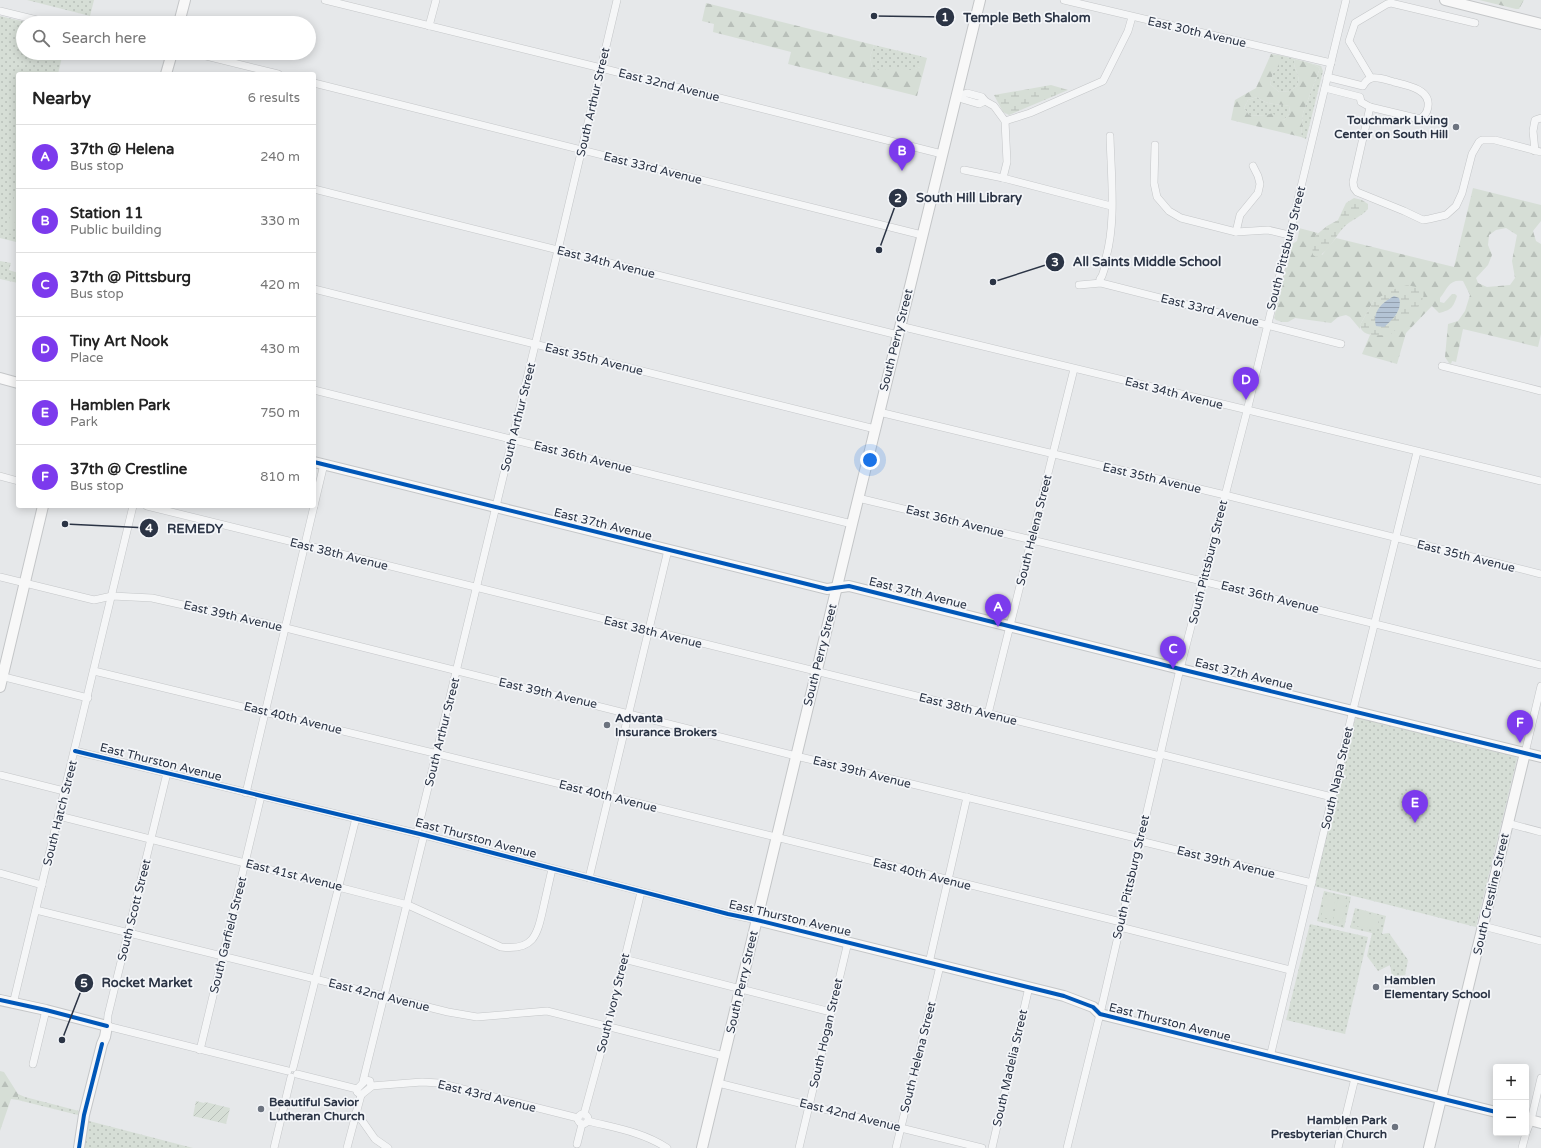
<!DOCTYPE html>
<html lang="en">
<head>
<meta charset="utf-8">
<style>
	body { margin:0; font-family:"Varela Round",sans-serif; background:#f2f2f2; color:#222 }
	.controls { position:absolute; right:12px; bottom:12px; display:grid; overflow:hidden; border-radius:4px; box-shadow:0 2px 10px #0003 }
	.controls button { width:36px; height:36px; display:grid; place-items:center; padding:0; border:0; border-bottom:1px solid #e0e0e0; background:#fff; color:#222; font:20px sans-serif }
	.you { position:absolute; left:870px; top:460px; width:14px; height:14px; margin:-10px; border:3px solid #fff; border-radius:50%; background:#1a73e8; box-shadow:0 0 0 6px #1a73e833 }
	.badge { display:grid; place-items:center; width:26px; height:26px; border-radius:50%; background:#7c3aed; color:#fff; font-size:13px; font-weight:700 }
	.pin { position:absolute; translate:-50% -33px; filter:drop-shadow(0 1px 2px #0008) }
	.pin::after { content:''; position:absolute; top:21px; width:14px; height:12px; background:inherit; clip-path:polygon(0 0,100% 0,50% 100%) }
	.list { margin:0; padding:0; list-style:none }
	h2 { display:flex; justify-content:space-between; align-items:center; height:52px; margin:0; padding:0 16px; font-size:17px }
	h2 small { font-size:13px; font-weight:400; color:#767676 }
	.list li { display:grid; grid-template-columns:26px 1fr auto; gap:12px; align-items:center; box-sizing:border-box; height:64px; padding:0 16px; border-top:1px solid #e0e0e0 }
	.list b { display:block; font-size:15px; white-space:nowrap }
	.list p { margin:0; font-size:13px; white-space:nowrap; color:#767676 }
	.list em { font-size:13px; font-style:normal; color:#767676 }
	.icon { flex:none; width:22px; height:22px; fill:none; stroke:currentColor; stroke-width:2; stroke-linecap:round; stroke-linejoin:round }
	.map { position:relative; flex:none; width:1541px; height:1148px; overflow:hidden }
	.search { position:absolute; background:#fff; box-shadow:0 2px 10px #0003; left:16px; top:16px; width:300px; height:44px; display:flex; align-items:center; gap:10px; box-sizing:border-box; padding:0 14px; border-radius:22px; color:#767676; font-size:15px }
	.panel { position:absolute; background:#fff; box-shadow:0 2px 10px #0003; left:16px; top:72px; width:300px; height:436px; border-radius:4px }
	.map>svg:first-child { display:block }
	.grass { fill:url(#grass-dots) }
	.forest { fill:url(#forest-firs); fill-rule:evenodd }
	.wetland { fill:url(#wetland-marsh) }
	.garden { fill:url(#garden-furrows) }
	.pitch { fill:#d6ded6 }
	.water { fill:url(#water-rules) }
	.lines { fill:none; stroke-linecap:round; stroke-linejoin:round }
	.street-casing { stroke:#c4c6c8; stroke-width:8 }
	.secondary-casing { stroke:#c4c6c8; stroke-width:12 }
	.street { stroke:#f5f6f7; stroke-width:7 }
	.secondary { stroke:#f8f8f8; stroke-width:10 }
	.cycleway-casing { stroke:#f4f6f9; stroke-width:6 }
	.cycleway { stroke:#0057b8; stroke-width:4 }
	.poi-dot { fill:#6c737f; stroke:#f4f6f9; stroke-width:1.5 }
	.labels { text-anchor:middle; stroke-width:3.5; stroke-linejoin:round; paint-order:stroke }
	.street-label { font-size:12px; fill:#2b3445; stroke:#f4f6f9 }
	.poi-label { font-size:12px; font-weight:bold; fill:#2b3445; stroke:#f4f6f9; text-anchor:start }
	.leader { fill:none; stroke:#2b3445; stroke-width:1.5 }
	.callout-dot { fill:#2b3445; stroke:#f4f6f9; stroke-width:1.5 }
	.mark-label { font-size:12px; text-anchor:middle; font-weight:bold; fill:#fff }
	.callout-label { font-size:13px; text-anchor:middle; font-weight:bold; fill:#2b3445; stroke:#f4f6f9; stroke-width:3.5; stroke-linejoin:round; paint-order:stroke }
</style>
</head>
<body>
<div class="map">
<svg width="1541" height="1148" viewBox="0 0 1541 1148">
	<defs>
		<pattern id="grass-dots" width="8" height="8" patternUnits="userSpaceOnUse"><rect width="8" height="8" fill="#d6ded6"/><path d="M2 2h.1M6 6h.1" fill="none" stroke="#b8bfb9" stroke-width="1.8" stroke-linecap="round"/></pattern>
		<pattern id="forest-firs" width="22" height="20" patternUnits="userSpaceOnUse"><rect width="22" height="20" fill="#d6ded6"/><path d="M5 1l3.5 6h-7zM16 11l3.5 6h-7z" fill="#b8bfb9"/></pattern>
		<pattern id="wetland-marsh" width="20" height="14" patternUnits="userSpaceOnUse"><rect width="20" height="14" fill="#d6ded6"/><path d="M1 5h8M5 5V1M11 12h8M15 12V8" fill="none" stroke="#b8bfb9"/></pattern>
		<pattern id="garden-furrows" width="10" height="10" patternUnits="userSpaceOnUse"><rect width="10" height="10" fill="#d6ded6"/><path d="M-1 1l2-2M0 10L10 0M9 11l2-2" fill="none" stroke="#b8bfb9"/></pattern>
		<pattern id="water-rules" width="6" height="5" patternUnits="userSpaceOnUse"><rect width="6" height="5" fill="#b4c4d5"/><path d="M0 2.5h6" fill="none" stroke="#93a0af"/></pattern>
	</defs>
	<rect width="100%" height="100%" fill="#e6e8ea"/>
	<g class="grass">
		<polygon points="27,0 94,0 90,16"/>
		<polygon points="0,16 30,23 23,23 23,53 63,53 58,74 18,74 18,233 16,242 0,238"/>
		<polygon points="874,45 920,56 920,67 911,71 897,67 881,71 872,68 870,57"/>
		<path d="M1279 55 1295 59C1292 66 1297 69 1298 76 1299 79 1298 83 1297 86L1290 91 1279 92 1270 84 1273 73 1279 68Z"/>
		<polygon points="1310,63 1321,66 1323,71 1306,139 1301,137 1303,113 1320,68"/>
		<path d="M1257 97C1269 106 1275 103 1289 106L1290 113 1284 120 1265 116 1249 115 1244 108 1248 100Z"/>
		<polygon points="0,261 11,263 9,270 18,273 18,283 0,279"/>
		<polygon points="1356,716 1516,756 1517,759 1476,927 1314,886"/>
		<polygon points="1324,891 1351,897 1344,928 1317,921"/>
		<polygon points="1355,908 1386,916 1382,934 1389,933 1408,960 1405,975 1392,976 1390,965 1378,971 1367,956 1372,933 1350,928"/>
		<polygon points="1310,924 1368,937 1345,1034 1286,1020"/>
		<polygon points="18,1094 25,1097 79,1111 78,1115 18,1100"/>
		<polygon points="89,1121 193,1148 84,1148"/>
	</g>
	<g class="forest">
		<polygon points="1479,0 1524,0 1519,9 1516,9"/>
		<path d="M706 3 874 45 870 57 872 68C886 73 887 66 898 67 910 68 906 73 920 67V56L927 58 917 96 788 64 791 52 713 32 714 24 702 21Z"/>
		<path d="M1271 54 1279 55V68L1273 73 1270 84 1279 92 1290 91 1297 86C1298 83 1299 79 1298 76 1297 69 1292 66 1295 59L1310 63 1320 68 1303 113 1301 137 1231 120 1235 100 1256 88ZM1257 97C1269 106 1275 103 1289 106L1290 113 1284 120 1272 113 1265 116 1249 115 1244 108 1248 100Z"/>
		<path d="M1473 188 1541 205V221L1533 231 1536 241 1541 244V334L1538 347 1463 329 1456 362 1452 361 1451 364 1449 363 1445 357 1448 324 1458 321 1465 311 1470 295 1463 281C1449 279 1448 288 1440 298V302L1444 303 1452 294H1455L1457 296C1453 308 1451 310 1439 313L1432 306 1406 333 1397 364 1362 354 1370 335H1390L1374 300 1360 325V329L1350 317 1346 315 1338 317 1331 323 1295 318 1288 322H1282L1276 320 1274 318 1291 245 1297 241 1299 232 1295 227 1318 233 1315 236 1322 255 1336 238 1454 267ZM1506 228 1517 235 1512 261 1515 278 1510 285 1487 287 1478 283 1476 278 1488 265 1492 255 1488 245 1489 235 1496 230Z"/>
		<polygon points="0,1071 4,1072 18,1094 18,1100 11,1099 0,1131"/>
	</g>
	<g class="wetland">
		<polygon points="1051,85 1068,90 1009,115 1003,112 994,95"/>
		<path d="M1354 198 1362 200 1368 204V209C1361 217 1351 220 1344 227 1335 236 1329 253 1316 257L1313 255 1312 243 1315 236 1327 226 1338 220 1346 203Z"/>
		<path d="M1407 285 1416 287 1423 290C1428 305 1400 325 1390 335 1381 335 1361 338 1360 325L1374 300 1395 289Z"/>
	</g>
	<polygon class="garden" points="196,1101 204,1103 205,1102 230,1108 226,1124 193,1116"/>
	<g class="pitch">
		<polygon points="17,184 18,209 12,234 6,233"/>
		<polygon points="1326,896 1336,898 1331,919 1321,917"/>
		<polygon points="1341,896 1346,897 1345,901 1347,901 1342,922 1333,920 1338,899 1340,899"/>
		<polygon points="1360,911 1369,913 1369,914 1380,916 1376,931 1368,929 1368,928 1365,927 1365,929 1357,926"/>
	</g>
	<path class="water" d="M1394 296 1399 298C1403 310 1392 320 1384 327L1376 326C1372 311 1382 303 1394 296Z"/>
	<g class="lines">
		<g class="street-casing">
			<g id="street">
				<polyline points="325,0 601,68 942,154"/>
				<polyline points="1064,0 1331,63"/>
				<polyline points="0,11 49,23"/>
				<polyline points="429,26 436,0"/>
				<polyline points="194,53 278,74"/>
				<polyline points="1371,78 1349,41 1355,23 1387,4 1391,3 1475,23"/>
				<polyline points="314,83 922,235"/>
				<path d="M1325 88 1360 97 1361 102 1370 107 1420 119C1425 115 1427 113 1428 107 1431 89 1406 85 1394 82 1387 80 1379 77 1372 78 1368 79 1365 82 1363 86L1327 77"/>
				<polyline points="957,94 961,95 967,93 982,97 985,101 994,106 1005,121 1007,162 1003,178"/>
				<polyline points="961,95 962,99 979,104 985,101"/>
				<polyline points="1370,107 1353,182 1354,188 1357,192 1404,211 1423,220 1429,219 1446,215 1456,206 1462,193 1472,154 1479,142 1482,140 1495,140 1541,152"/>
				<polyline points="1005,121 1030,113 1103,81 1128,31 1132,17"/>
				<polyline points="1155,145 1154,183 1157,197 1169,211 1181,218 1236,232 1268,230 1289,235"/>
				<polyline points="1535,151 1533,131 1535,120 1541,118"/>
				<polyline points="964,170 1003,178 1111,206"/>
				<polyline points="314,189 898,335"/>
				<polyline points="1236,232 1240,215 1258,193 1260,184 1258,176 1253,166"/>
				<path d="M1100 279 1102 276 1105 267 1104 264C1117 226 1111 176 1110 136"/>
				<polyline points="1079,285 1101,283 1341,344"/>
				<polyline points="314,289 875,429"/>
				<polyline points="900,326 1541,481"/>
				<polyline points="1442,366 1541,391"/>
				<polyline points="314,390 852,524"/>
				<polyline points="879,412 1225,495 1541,574"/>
				<polyline points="0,476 18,481"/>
				<polyline points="858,498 1202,581 1541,665"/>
				<polyline points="147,506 1160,756"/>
				<polyline points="314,506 324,464"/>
				<polyline points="0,577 94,600 112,596 152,598 286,628 796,756 1140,839"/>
				<path d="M94 671C437 752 778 839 1121 922"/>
				<polyline points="0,676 88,698"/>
				<polyline points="988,714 1074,369"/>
				<polyline points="75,751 424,835 728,914 757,920"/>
				<polyline points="1525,753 1541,686"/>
				<polyline points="1160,754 1332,797"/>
				<polyline points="167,773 108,1015 107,1026 288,1071"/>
				<polyline points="0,775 64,791"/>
				<polyline points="246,793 314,506"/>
				<path d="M59 816 245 863 408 905 501 947C533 951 537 936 543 909 546 896 549 882 552 869"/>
				<polyline points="1507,823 1541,832"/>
				<polyline points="417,833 558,250 617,0"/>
				<polyline points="1140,841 1312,883"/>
				<polyline points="0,873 42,885"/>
				<polyline points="589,878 668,550"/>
				<polyline points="36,910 448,1012 477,1017 547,1011 724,1056"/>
				<polyline points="1483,926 1541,941"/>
				<polyline points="1120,927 1290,970"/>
				<polyline points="624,959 831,1012"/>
				<polyline points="929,963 967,797"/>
				<polyline points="13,1004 133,506"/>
				<polyline points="200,1050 261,796"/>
				<polyline points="1270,1057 1353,710 1417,452"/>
				<polyline points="33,1064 46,1010"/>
				<polyline points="293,1068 356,818"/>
				<polyline points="297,1074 357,1089"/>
				<polygon points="366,1080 370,1081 371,1087 361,1095 357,1092 357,1089"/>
				<polyline points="363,1081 424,835"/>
				<polyline points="718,1083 982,1148"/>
				<polyline points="371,1086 422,1082 439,1083 578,1118"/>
				<polyline points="356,1112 375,1139 388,1148"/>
				<circle cx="583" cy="1119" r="5"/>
				<polyline points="584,1114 608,1026 641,892"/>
				<path d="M588 1121C615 1128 643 1132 667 1148"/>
				<polyline points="1526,1133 1531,1120 1541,1078"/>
				<polyline points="577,1144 582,1124"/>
				<polyline points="274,1148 291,1077"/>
				<polyline points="347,1148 361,1095"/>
				<polyline points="799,1148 848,942"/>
				<polyline points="896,1148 940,966"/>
				<polyline points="992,1148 1029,987"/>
				<polyline points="1067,1148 1100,1014 1180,669 1247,411 1346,0"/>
				<polyline points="1338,1148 1355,1078"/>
				<polyline points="1522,1148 1526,1133"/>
			</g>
		</g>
		<g class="secondary-casing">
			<g id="secondary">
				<polyline points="1445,0 1541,24"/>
				<polyline points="179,23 185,0"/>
				<polyline points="166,74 172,53"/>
				<polyline points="0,378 18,383"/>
				<polyline points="314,462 827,589 849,586 1180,669 1541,757"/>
				<polyline points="0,687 43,506"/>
				<polyline points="757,920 1064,996 1093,1007 1100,1014 1496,1112"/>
				<polyline points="0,1000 46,1010 107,1026 105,1037 102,1044 84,1115 79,1148"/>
				<polyline points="1526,1119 1541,1123"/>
				<polyline points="702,1148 852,524 980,0"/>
				<polyline points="1429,1148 1525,753"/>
			</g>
		</g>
		<use href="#street" class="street"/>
		<use href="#secondary" class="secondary"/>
		<g class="cycleway-casing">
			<g id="cycleway">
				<polyline points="314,462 827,589 849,586 1180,669 1541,757"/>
				<polyline points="75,751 424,835 728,914 757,920 1064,996 1093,1007 1100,1014 1496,1112"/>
				<polyline points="0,1000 46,1010 107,1026"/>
				<polyline points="79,1148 84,1115 102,1044"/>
			</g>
		</g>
		<use href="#cycleway" class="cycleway"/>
	</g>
	<g class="poi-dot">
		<circle cx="1456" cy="127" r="4"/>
		<circle cx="607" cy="725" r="4"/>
		<circle cx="1376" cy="987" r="4"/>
		<circle cx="261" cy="1109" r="4"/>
		<circle cx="1395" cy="1127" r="4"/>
	</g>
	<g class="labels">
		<g class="street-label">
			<text transform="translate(1197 32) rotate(13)" y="4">East 30th Avenue</text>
			<text transform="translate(669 85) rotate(14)" y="4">East 32nd Avenue</text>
			<text transform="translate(593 102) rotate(-77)" y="4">South Arthur Street</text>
			<text transform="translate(653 168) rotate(14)" y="4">East 33rd Avenue</text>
			<text transform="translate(1286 248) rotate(-76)" y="4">South Pittsburg Street</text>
			<text transform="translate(606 262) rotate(14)" y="4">East 34th Avenue</text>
			<text transform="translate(1210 310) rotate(14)" y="4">East 33rd Avenue</text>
			<text transform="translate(896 340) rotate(-76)" y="4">South Perry Street</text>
			<text transform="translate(594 359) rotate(14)" y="4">East 35th Avenue</text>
			<text transform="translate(1174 393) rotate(14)" y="4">East 34th Avenue</text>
			<text transform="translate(518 417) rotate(-76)" y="4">South Arthur Street</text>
			<text transform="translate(583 457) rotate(14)" y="4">East 36th Avenue</text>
			<text transform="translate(1152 478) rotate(13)" y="4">East 35th Avenue</text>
			<text transform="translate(955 521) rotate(14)" y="4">East 36th Avenue</text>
			<text transform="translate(603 524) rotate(14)" y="4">East 37th Avenue</text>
			<text transform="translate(1034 530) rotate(-76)" y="4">South Helena Street</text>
			<text transform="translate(339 554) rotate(14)" y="4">East 38th Avenue</text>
			<text transform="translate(1466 556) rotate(14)" y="4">East 35th Avenue</text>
			<text transform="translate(1208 562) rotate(-76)" y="4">South Pittsburg Street</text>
			<text transform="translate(918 593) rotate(14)" y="4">East 37th Avenue</text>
			<text transform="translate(1270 597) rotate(14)" y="4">East 36th Avenue</text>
			<text transform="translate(233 616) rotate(13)" y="4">East 39th Avenue</text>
			<text transform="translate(653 632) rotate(14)" y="4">East 38th Avenue</text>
			<text transform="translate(820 655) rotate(-76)" y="4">South Perry Street</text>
			<text transform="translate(1244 674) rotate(14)" y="4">East 37th Avenue</text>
			<text transform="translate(548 693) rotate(13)" y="4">East 39th Avenue</text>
			<text transform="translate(968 709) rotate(14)" y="4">East 38th Avenue</text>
			<text transform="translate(293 718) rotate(14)" y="4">East 40th Avenue</text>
			<text transform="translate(442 732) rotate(-76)" y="4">South Arthur Street</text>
			<text transform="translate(161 762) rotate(14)" y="4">East Thurston Avenue</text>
			<text transform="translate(862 772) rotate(14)" y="4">East 39th Avenue</text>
			<text transform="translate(1337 778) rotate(-77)" y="4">South Napa Street</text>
			<text transform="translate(608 796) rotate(14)" y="4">East 40th Avenue</text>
			<text transform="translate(60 813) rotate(-76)" y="4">South Hatch Street</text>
			<text transform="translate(476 838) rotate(15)" y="4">East Thurston Avenue</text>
			<text transform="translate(1226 862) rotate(14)" y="4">East 39th Avenue</text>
			<text transform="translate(922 874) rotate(14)" y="4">East 40th Avenue</text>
			<text transform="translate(294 875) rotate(14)" y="4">East 41st Avenue</text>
			<text transform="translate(1131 877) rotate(-77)" y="4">South Pittsburg Street</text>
			<text transform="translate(1491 894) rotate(-77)" y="4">South Crestline Street</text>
			<text transform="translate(134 910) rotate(-76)" y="4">South Scott Street</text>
			<text transform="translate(790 918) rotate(13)" y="4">East Thurston Avenue</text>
			<text transform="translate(228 935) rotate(-76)" y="4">South Garfield Street</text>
			<text transform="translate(742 982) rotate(-77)" y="4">South Perry Street</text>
			<text transform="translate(379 995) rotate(14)" y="4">East 42nd Avenue</text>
			<text transform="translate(613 1003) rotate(-76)" y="4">South Ivory Street</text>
			<text transform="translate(1170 1022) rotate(14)" y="4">East Thurston Avenue</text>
			<text transform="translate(826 1033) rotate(-77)" y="4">South Hogan Street</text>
			<text transform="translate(918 1057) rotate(-76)" y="4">South Helena Street</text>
			<text transform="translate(1010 1068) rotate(-77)" y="4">South Madelia Street</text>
			<text transform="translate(487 1096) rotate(14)" y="4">East 43rd Avenue</text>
			<text transform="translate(850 1115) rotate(14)" y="4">East 42nd Avenue</text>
		</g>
		<g class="poi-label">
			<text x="1448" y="124" text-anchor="end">Touchmark Living<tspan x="1448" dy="14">Center on South Hill</tspan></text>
			<text x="615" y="722">Advanta<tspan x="615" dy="14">Insurance Brokers</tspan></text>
			<text x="1384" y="984">Hamblen<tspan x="1384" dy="14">Elementary School</tspan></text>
			<text x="269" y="1106">Beautiful Savior<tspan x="269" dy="14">Lutheran Church</tspan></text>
			<text x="1387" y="1124" text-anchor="end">Hamblen Park<tspan x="1387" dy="14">Presbyterian Church</tspan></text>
		</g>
	</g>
	<path class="leader" d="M874 16L945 17M879 250L898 198M993 282L1055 262M65 524L149 528M62 1040L84 983"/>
	<g class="callout-dot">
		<circle cx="874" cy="16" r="4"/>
		<circle cx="879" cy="250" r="4"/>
		<circle cx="993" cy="282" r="4"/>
		<circle cx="65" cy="524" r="4"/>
		<circle cx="62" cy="1040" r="4"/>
		<circle cx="945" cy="17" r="10"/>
		<circle cx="898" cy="198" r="10"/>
		<circle cx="1055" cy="262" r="10"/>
		<circle cx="149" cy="528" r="10"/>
		<circle cx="84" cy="983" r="10"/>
	</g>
	<g class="mark-label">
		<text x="945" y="21">1</text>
		<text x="898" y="202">2</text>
		<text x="1055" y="266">3</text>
		<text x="149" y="532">4</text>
		<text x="84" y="987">5</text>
	</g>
	<g class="callout-label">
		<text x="1027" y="22">Temple Beth Shalom</text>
		<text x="969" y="202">South Hill Library</text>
		<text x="1147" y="266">All Saints Middle School</text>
		<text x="195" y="533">REMEDY</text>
		<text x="147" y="987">Rocket Market</text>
	</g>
</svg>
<div class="controls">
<button>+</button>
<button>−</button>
</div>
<div class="you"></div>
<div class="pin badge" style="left:998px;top:627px">A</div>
<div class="pin badge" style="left:902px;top:171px">B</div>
<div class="pin badge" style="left:1173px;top:669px">C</div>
<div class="pin badge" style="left:1246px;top:400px">D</div>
<div class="pin badge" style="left:1415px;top:823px">E</div>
<div class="pin badge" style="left:1520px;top:743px">F</div>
<div class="search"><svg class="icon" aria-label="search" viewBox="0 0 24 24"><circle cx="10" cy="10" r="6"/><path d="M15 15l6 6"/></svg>Search here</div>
<section class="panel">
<h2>Nearby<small>6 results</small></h2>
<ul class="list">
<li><span class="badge">A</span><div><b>37th @ Helena</b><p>Bus stop</p></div><em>240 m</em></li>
<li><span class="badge">B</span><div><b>Station 11</b><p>Public building</p></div><em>330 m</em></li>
<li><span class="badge">C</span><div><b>37th @ Pittsburg</b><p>Bus stop</p></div><em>420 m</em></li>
<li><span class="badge">D</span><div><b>Tiny Art Nook</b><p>Place</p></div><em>430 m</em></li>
<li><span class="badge">E</span><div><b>Hamblen Park</b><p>Park</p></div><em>750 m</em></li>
<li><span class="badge">F</span><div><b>37th @ Crestline</b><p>Bus stop</p></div><em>810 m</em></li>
</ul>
</section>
</div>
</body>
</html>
